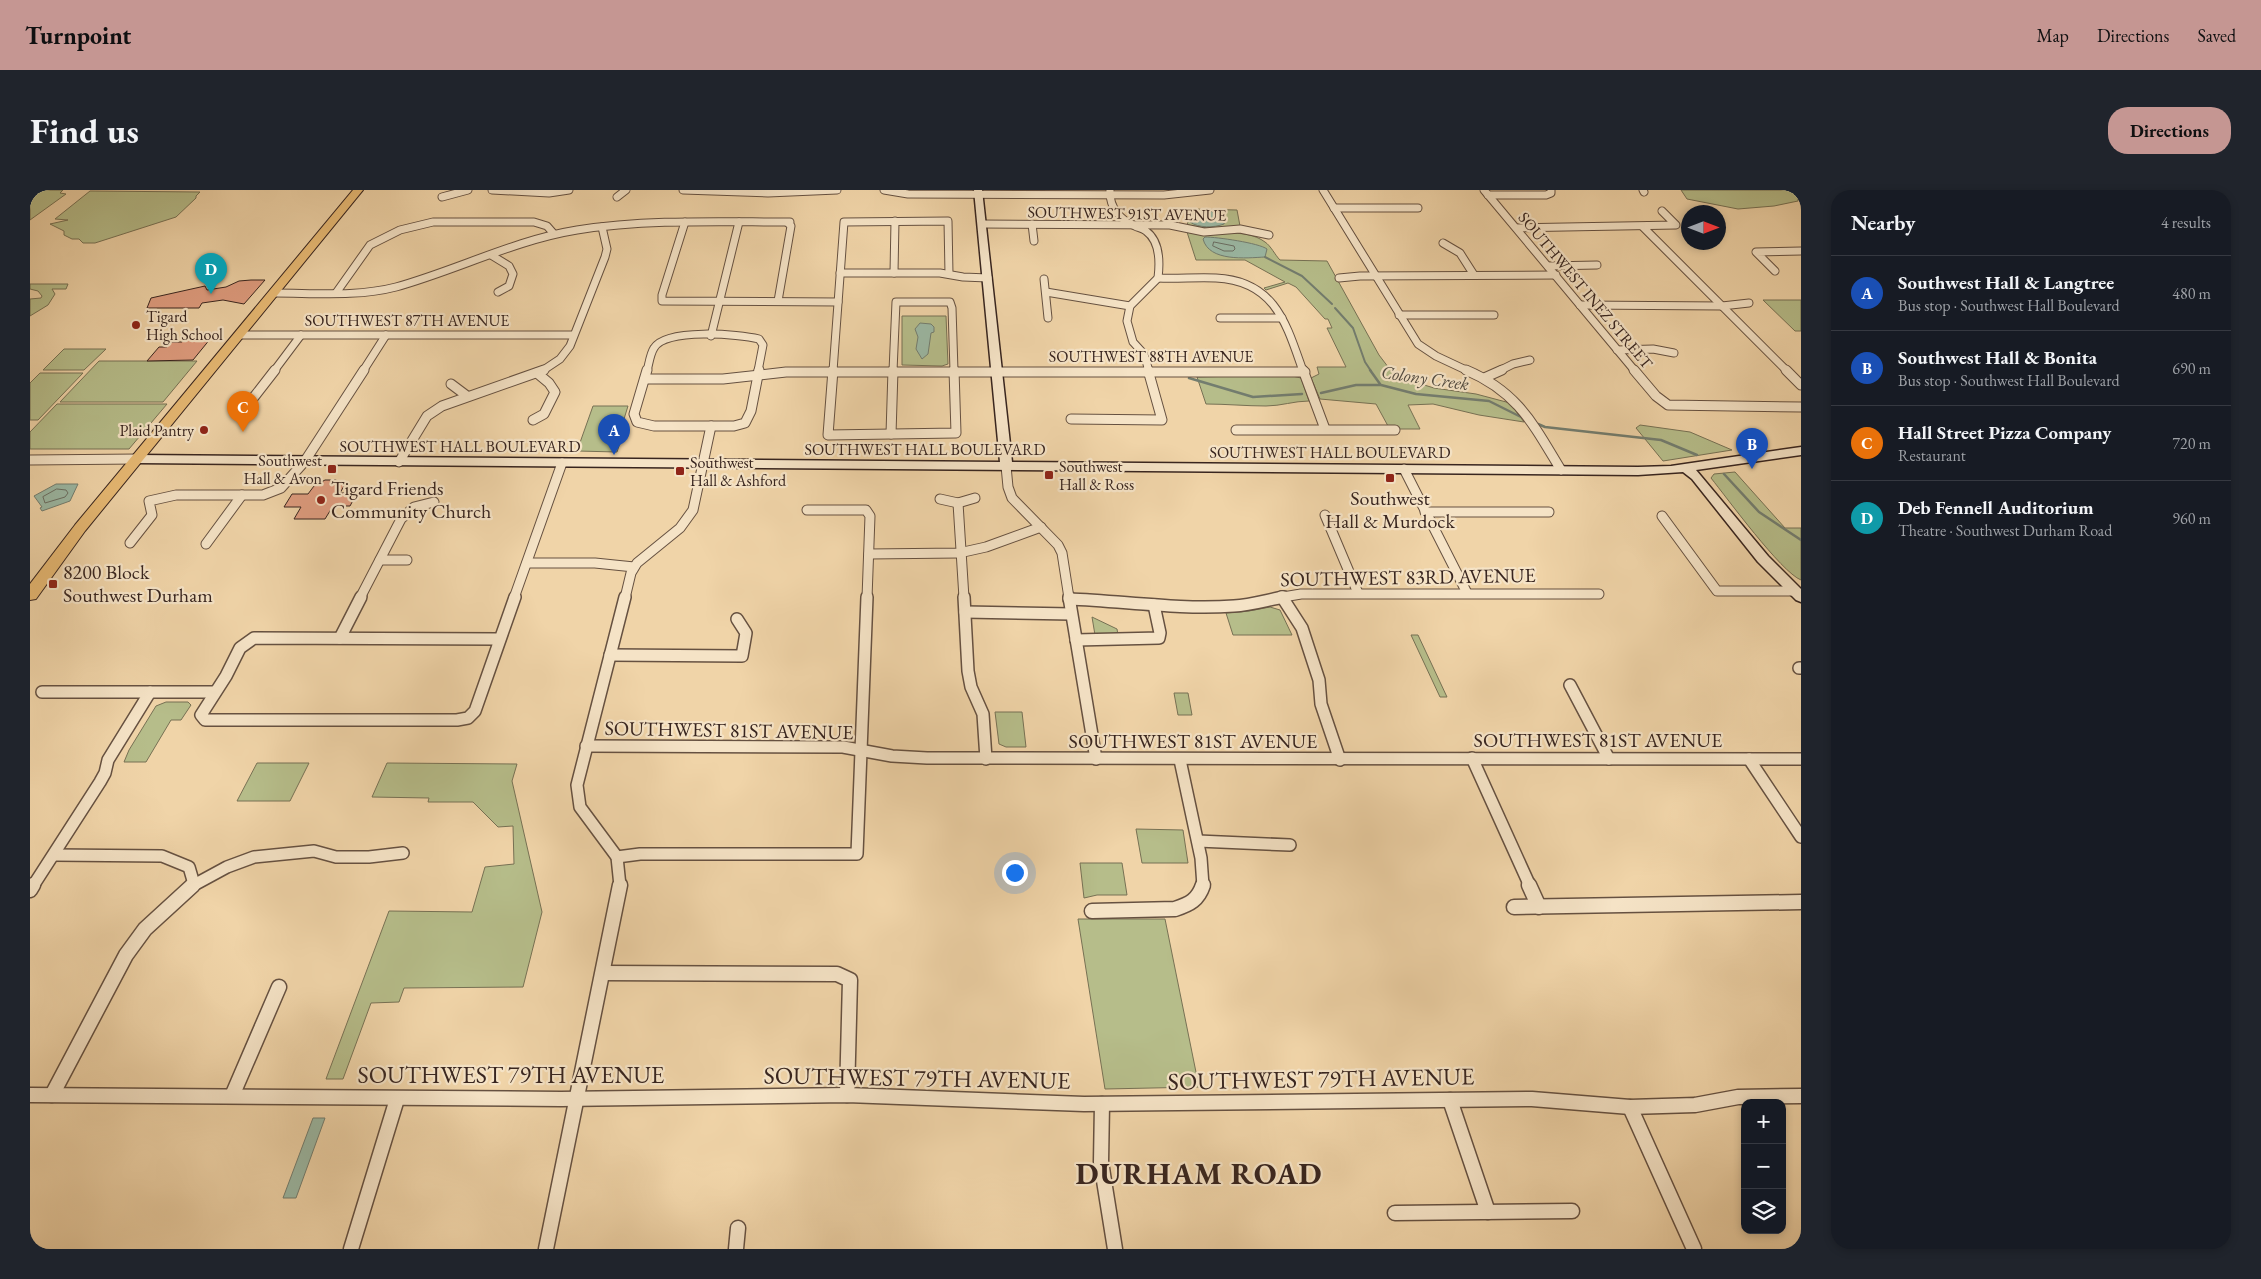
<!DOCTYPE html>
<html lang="en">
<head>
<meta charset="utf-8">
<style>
	body { margin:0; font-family:"EB Garamond",serif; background:#20242c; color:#f1f3f6 }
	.controls { position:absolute; right:15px; bottom:15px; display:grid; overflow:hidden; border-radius:10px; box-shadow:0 2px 8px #0003 }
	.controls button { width:45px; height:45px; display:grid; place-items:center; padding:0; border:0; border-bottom:1px solid #363941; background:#171b24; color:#f1f3f6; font:25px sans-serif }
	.compass { position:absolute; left:1651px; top:15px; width:45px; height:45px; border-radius:50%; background:#171b24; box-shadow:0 2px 8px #0003; rotate:90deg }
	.you { position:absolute; left:984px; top:682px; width:18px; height:18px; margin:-12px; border:4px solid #fff; border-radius:50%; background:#1a73e8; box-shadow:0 0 0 8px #1a73e833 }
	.badge { display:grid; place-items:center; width:32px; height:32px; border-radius:50%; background:#c59692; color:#fff; font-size:16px; font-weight:700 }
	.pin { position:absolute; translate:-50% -41px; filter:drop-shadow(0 1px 2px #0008) }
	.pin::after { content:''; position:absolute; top:26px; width:18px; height:15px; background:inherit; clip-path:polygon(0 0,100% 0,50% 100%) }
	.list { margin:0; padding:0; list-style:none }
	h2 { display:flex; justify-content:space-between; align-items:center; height:65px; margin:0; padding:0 20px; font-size:21px }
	h2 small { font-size:16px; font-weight:400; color:#9ea1a6 }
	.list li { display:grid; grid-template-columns:32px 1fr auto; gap:15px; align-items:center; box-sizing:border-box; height:75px; padding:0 20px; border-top:1px solid #363941 }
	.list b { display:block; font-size:19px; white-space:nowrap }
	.list p { margin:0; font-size:16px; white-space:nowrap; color:#9ea1a6 }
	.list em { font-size:16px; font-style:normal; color:#9ea1a6 }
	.icon { flex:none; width:28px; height:28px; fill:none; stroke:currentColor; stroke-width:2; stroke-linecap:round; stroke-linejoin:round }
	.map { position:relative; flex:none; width:1771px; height:1059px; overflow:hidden; border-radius:20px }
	header { display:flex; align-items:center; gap:30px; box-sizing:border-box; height:70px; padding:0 25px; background:#c59692; color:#111 }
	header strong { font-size:24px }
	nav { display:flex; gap:28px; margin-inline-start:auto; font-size:18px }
	.intro { display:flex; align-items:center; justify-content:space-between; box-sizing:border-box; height:120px; padding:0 30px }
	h1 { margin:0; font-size:35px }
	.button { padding:12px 22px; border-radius:20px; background:#c59692; color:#111; font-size:18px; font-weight:700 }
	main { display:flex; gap:30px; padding:0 30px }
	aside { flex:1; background:#171b24; border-radius:20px; box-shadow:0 2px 8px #0003 }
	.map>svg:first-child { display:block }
	.green { fill:#b6bd8a; stroke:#777154 }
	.water { fill:#9bb8a4; stroke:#737d6f }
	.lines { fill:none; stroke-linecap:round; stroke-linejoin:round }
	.shore { stroke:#6a6e62; stroke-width:1 }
	.stream-far1 { stroke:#737d6f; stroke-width:2 }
	.stream { stroke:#737d6f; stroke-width:2.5 }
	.building { fill:#e19e81; stroke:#38251f }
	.street-far3-casing { stroke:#665141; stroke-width:9 }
	.street-far2-casing { stroke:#665141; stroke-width:11 }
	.street-far1-casing { stroke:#665141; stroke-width:14 }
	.street-casing { stroke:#665141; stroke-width:17 }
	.secondary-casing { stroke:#38251f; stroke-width:3 }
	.primary-casing { stroke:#38251f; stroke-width:2 }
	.street-far3 { stroke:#f5e3c6; stroke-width:7 }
	.street-far2 { stroke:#f5e3c6; stroke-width:9 }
	.street-far1 { stroke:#f5e3c6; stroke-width:11 }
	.street { stroke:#f5e3c6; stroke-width:14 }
	.secondary { fill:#f5e3c6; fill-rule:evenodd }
	.primary { fill:#e8ba74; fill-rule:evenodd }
	.poi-dot { fill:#8f2418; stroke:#f5e3c6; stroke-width:2 }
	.labels { text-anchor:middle; stroke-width:4.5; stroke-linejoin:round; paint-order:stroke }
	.far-street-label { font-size:16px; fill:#38251f; stroke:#f5e3c6 }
	.far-poi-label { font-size:16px; fill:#38251f; stroke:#f5e3c6; text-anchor:start }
	.far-water-label { font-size:18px; font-style:italic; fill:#514a40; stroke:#f5e3c6 }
	.poi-label { font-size:20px; fill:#38251f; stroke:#f5e3c6; text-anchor:start }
	.street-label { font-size:20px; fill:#38251f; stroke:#f5e3c6 }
	.near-street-label { font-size:24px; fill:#38251f; stroke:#f5e3c6 }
	.near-district-label { font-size:30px; font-weight:bold; letter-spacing:1px; fill:#38251f; stroke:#f5e3c6 }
</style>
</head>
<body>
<header>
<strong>Turnpoint</strong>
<nav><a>Map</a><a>Directions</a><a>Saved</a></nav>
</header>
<div class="intro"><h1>Find us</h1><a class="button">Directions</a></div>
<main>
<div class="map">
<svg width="1771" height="1059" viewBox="0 0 1771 1059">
	<rect width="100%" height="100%" fill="#f0d4a8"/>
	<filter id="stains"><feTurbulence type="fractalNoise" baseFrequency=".004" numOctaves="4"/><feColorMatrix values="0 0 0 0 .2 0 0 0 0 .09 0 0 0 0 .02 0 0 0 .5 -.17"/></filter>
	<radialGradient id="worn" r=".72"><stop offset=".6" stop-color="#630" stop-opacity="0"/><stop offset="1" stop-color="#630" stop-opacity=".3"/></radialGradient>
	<g class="green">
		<polygon points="0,0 33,0 30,3 36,4 0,30"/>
		<polygon points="1651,0 1768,0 1768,11 1744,16 1708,19 1657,9"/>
		<polygon points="60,1 170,2 166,6 166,8 146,27 65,53 53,53 49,49 42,49 34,45 34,41 20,34 38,30 25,29"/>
		<polygon points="1162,19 1207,20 1210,36 1178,38 1157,35"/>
		<path d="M1157 42C1181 46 1215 37 1235 52 1241 56 1245 65 1250 70L1297 71 1349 165 1365 186 1404 198 1446 204 1480 213 1494 232 1449 225 1403 214 1378 215 1390 239H1367L1358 236 1346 214 1290 209 1281 188 1289 184 1287 177H1316L1297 138H1302L1298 129H1295L1266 97 1258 93 1236 100 1234 98 1255 92 1215 70H1166Z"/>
		<polygon points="0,94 38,94 36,99 22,99 25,104 18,115 0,126 0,109 11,108 12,106 8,101 0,99"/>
		<polygon points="1733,110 1771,110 1771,141 1765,141"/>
		<polygon points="872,126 916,126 918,174 912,176 872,175"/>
		<polygon points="34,159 76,159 54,180 13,180"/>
		<polygon points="69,171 167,171 133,212 30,212"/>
		<polygon points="10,183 53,183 8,230 0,230 0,193"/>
		<path d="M1209 186H1262L1271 188 1279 211C1264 211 1251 216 1236 216 1216 216 1196 214 1176 214L1167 187Z"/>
		<polygon points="27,214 137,214 99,259 0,259 0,242"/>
		<polygon points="563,216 598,216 594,229 596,235 587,262 547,261"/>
		<polygon points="1610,235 1660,242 1702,260 1633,271 1606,238"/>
		<path d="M1705 282 1755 338H1771V390C1751 382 1697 308 1681 288L1684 284Z"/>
		<polygon points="1240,417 1250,420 1262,445 1203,445 1196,423 1219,421"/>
		<polygon points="1062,427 1087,439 1088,445 1065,445"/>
		<polygon points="1381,445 1388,445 1417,507 1410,507"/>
		<polygon points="1144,503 1158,503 1162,525 1148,525"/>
		<polygon points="136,512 158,512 161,515 151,530 141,530 116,572 94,572 99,560 126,516"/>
		<polygon points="965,522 992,522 996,557 976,557 969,554"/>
		<polygon points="227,573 279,573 260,611 207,611"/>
		<polygon points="357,573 487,574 482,591 512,722 493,797 374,798 369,812 341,813 313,889 296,889 359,721 442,722 455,677 484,674 483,636 468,637 443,612 398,612 399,608 342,607"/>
		<polygon points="1106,639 1153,640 1158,673 1112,673"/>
		<polygon points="1050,673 1092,673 1097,705 1067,705 1054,708"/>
		<polygon points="1048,729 1135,729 1169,897 1075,899"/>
	</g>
	<g class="water">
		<path d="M1180 21 1193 25 1195 30 1194 34C1184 38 1168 38 1160 32L1159 29 1163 24 1168 27 1169 25 1166 23Z"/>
		<path d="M1175 47C1187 47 1229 53 1237 59L1235 67C1216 68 1179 72 1173 49Z"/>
		<polygon points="890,133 901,134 904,137 904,142 901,143 898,164 892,169 886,159 888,147 885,139"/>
		<polygon points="26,294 48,294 40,311 12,321 10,318 12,317 4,306"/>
		<polygon points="283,928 295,928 266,1008 253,1008"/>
	</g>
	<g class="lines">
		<g class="shore">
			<polygon points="1184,52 1204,56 1205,59 1203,61 1194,61 1183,56"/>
			<polygon points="27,299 36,300 38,303 35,307 15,313 13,307"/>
		</g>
		<g class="stream-far1">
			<polyline points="1235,67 1272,86 1302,114"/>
			<polyline points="1305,118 1323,138 1335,172 1341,181"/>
		</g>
		<g class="stream">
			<polyline points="1340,180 1350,194"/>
			<polyline points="1159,188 1223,207 1272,204"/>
			<polyline points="1291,203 1326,195 1351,195 1386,204 1459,211 1491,227"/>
			<polyline points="1508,234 1515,237 1631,250 1667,265"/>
			<polyline points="1694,284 1729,322 1771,350"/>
		</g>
	</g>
	<g class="building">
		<polygon points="221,90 235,90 214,114 193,110 172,113 169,118 117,118 121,108 175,96 177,100 196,97 209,91"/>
		<polygon points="169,143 185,143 163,170 117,171 129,157 137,157 141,152 152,152 156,147 166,147"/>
		<polygon points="295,290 306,290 314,296 310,303 327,303 320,316 303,316 295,329 264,329 271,317 254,317 262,304 278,304 284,296"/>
	</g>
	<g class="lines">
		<g class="street-far3-casing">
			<g id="street-far3">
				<polyline points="462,0 519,3 539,0"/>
				<polyline points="653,0 738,3 807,0"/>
				<polyline points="854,0 878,4 1134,5 1180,0"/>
				<path d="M1080 0C1079 17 1090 30 1105 36 1109 38 1112 38 1116 41 1130 51 1130 72 1128 88L1100 116 1097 131 1103 152 1114 164 1119 181"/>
				<polyline points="1293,0 1388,154 1406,166 1438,181"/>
				<polyline points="1454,0 1605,181"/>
				<polyline points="1613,0 1614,2"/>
				<polyline points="1458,5 1516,5 1521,3 1521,0"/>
				<polyline points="412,7 438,0"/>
				<polyline points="587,7 596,0"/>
				<polyline points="1304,18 1388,18"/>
				<polyline points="655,32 632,105 632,111 808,112"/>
				<polyline points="952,34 1140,35 1174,42 1210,39 1239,45"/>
				<polyline points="1002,34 1004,51"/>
				<polyline points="1613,37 1757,181"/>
				<polyline points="1487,38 1646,35 1632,21"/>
				<polyline points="1413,53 1430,63 1444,85"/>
				<polyline points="461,65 479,76 483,84 479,96 468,102"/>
				<polyline points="1518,76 1567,75"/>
				<polyline points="1745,81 1726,62 1771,61"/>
				<polyline points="810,83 910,83 933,87 958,88"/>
				<polyline points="864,83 865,31"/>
				<path d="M1128 88C1147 89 1167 87 1186 88 1245 91 1256 133 1273 181"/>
				<polyline points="1309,88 1330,86 1526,85"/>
				<polyline points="1014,89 1018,128"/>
				<polyline points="1016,102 1100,116"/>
				<path d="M245 103C285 103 328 107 366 97 427 80 485 50 547 40 618 29 689 32 760 32"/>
				<polyline points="306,103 340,55 370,40 403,32 504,32 517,36 524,44"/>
				<polyline points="748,111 761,36 758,33"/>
				<polyline points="1550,115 1692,116 1719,113"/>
				<polyline points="1369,125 1464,125"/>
				<polyline points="1190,128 1252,128"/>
				<polyline points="211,145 543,145"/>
				<polyline points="681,146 709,32"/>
				<polyline points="1587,160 1623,159 1644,163"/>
				<polyline points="244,181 271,145"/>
				<polyline points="333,181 356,145"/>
				<polyline points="512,181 530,169 540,156 575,67 577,59 572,37"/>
				<path d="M617 181C619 174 620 164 624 158 636 138 709 144 729 149L733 155 728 181"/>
				<polyline points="803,181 814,32 918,31 919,84"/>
				<polyline points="863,181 866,112 920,112 922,118 924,181"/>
				<polyline points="1469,181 1483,174 1500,170"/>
			</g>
		</g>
		<g class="street-far2-casing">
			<g id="street-far2">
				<polyline points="617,180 604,224 607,232 624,236 704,236 715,233 721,221 729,180"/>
				<polyline points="803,180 798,245 926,243 924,180"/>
				<polyline points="1273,180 1295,239"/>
				<path d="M1436 180C1488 202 1503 234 1531 280"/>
				<polyline points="1604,180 1626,206 1638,215 1771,217"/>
				<polyline points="1756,180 1771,195"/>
				<polyline points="1454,188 1472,180"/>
				<polyline points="615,189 693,189 756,182 1275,182"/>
				<polyline points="421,194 437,206"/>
				<polyline points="224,207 245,180"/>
				<polyline points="1041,229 1132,230 1118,180"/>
				<polyline points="503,230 514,224 525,202 519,193 507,183"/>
				<polyline points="1206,240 1365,240"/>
				<polyline points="861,244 863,180"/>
				<polyline points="0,270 107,269"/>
				<polyline points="369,272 397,226 412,216 514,180"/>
				<polyline points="976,276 978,297 982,308 1028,355 1032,363 1039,408"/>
				<polyline points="1374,279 1437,403"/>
				<polyline points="910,309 928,313 945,308"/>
				<polyline points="928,313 934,408"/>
				<polyline points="777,320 836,320 840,326 837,408"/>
				<polyline points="1395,322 1519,322"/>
				<polyline points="1295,325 1328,403"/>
				<polyline points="1632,326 1687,401 1765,401"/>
				<polyline points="100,353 122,325 119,311 146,305 233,305 251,298 275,271 334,180"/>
				<polyline points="176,354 212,305"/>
				<polyline points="839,364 929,363 956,357 1011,337"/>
				<polyline points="350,370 377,370"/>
				<polyline points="497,373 565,373 604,377"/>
				<polyline points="1251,406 1253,408"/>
				<polyline points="330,408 371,329 384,317 404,312"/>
				<polyline points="484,408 532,273"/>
				<polyline points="595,408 601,383 607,373 650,338 663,320 681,236"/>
				<polyline points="1247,408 1271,404 1569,404"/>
			</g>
		</g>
		<g class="street-far1-casing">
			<g id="street-far1">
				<polyline points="934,407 938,481 941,497 953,524 956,569"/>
				<polyline points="1039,407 1066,569"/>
				<polyline points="1252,407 1272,438 1289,490 1291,514 1310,570"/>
				<path d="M1039 409C1094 411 1149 420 1204 416 1221 415 1237 410 1254 407"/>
				<polyline points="935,422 1041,424"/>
				<polyline points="310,448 331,407"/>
				<polyline points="469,449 224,448 210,458 196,486 171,525 175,530 427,530 438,528 445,521 485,407"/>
				<polyline points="1046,450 1129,448 1130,443 1124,415"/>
				<polyline points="580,465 712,466 716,443 707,429"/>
				<polyline points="1769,478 1771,478"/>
				<polyline points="1540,495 1579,569"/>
				<polyline points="12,502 184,502"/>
				<polyline points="556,556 813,557 862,566 897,568 1771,569"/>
				<polyline points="1442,568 1500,696"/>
				<polyline points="1719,569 1771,647"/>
				<polyline points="1150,570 1171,668 1173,696"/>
				<polyline points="1168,651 1260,655"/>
				<polyline points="24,665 132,666 159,677 164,694"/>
				<polyline points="587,667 610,664 827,664 837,407"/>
				<polyline points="3,696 70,592 75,583 78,570 120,502"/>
				<polyline points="162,696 197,677 224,667 284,661 306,667 339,667 373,663"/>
				<polyline points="590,696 587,667 550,617 547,595 595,407"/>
			</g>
		</g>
		<g class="street-casing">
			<g id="street">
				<polyline points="1499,695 1509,717"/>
				<polyline points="0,700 3,695"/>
				<polyline points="1484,717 1771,712"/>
				<path d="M1062 721 1145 719C1160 714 1168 710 1173 695"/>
				<polyline points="573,783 807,784 820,790 817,905"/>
				<polyline points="0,905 531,909 817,905 1054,914 1502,909 1600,917 1665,915 1708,907 1771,906"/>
				<polyline points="22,905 96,765 115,739 163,695"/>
				<polyline points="202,906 249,797"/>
				<polyline points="1420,910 1458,1022"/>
				<polyline points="1072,914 1071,972 1085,1059"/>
				<polyline points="1600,917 1664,1059"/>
				<polyline points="1365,1023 1542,1021"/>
				<polyline points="321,1059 367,909"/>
				<polyline points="516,1059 590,695"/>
				<polyline points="706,1059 708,1038"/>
			</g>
		</g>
		<g class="secondary-casing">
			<polygon id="secondary" points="944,0 952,0 982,272 1608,277 1641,276 1771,257 1771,265 1666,280 1738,366 1771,399 1771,412 1766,410 1728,372 1662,289 1653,282 1608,285 107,273 101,269 107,265 970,272"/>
		</g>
		<g class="primary-casing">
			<polygon id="primary" points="323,0 333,0 55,341 6,409 0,410 0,394 45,335"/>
		</g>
		<use href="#street-far3" class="street-far3"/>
		<use href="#street-far2" class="street-far2"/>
		<use href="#street-far1" class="street-far1"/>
		<use href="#street" class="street"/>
		<use href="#secondary" class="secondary"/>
		<use href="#primary" class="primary"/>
	</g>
	<g class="poi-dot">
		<circle cx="106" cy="135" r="5"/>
		<circle cx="174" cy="240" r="5"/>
		<rect x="297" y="274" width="10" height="10" rx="2.5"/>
		<rect x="645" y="276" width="10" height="10" rx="2.5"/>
		<rect x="1014" y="280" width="10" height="10" rx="2.5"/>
		<rect x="1355" y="283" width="10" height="10" rx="2.5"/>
		<circle cx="291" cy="310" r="5"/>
		<rect x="18" y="389" width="10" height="10" rx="2.5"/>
	</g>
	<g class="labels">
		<g class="far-street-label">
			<text transform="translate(1097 23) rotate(1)" y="6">SOUTHWEST 91ST AVENUE</text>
			<text transform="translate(1556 100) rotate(50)" y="6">SOUTHWEST INEZ STREET</text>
			<text x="377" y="136">SOUTHWEST 87TH AVENUE</text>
			<text x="1121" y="172">SOUTHWEST 88TH AVENUE</text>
			<text x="430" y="262">SOUTHWEST HALL BOULEVARD</text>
			<text x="895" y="265">SOUTHWEST HALL BOULEVARD</text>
			<text x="1300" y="268">SOUTHWEST HALL BOULEVARD</text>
		</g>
		<g class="far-poi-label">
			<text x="116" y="132">Tigard<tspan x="116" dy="18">High School</tspan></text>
			<text x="164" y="246" text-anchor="end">Plaid Pantry</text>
			<text x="292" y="276" text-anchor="end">Southwest<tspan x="292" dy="18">Hall &amp; Avon</tspan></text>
			<text x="660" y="278">Southwest<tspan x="660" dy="18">Hall &amp; Ashford</tspan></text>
			<text x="1029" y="282">Southwest<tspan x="1029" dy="18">Hall &amp; Ross</tspan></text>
		</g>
		<g class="far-water-label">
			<text transform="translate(1395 188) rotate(8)" y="6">Colony Creek</text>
		</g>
		<g class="poi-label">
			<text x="301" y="305">Tigard Friends<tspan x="301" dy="23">Community Church</tspan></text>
			<text x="1360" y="315" text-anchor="middle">Southwest<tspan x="1360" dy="23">Hall &amp; Murdock</tspan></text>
			<text x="33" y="389">8200 Block<tspan x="33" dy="23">Southwest Durham</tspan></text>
		</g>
		<g class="street-label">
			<text transform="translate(1378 387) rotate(-1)" y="7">SOUTHWEST 83RD AVENUE</text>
			<text transform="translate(699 540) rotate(1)" y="7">SOUTHWEST 81ST AVENUE</text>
			<text x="1568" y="557">SOUTHWEST 81ST AVENUE</text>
			<text x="1163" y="558">SOUTHWEST 81ST AVENUE</text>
		</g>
		<g class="near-street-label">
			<text x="481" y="893">SOUTHWEST 79TH AVENUE</text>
			<text transform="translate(887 888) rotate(1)" y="8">SOUTHWEST 79TH AVENUE</text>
			<text transform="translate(1291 889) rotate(-1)" y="8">SOUTHWEST 79TH AVENUE</text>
		</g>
		<g class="near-district-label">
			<text x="1169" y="994">DURHAM ROAD</text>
		</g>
	</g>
	<rect width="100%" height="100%" filter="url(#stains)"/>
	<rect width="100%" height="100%" fill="url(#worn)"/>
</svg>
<div class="controls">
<button>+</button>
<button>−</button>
<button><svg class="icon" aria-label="layers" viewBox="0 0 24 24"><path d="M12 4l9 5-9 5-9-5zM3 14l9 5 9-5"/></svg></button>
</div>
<svg class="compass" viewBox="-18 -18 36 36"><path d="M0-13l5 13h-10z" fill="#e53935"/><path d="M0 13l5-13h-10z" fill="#9ea1a6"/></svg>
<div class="you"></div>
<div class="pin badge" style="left:584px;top:265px;background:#1a4fb4">A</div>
<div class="pin badge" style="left:1722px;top:279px;background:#1a4fb4">B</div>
<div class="pin badge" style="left:213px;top:242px;background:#e8710a">C</div>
<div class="pin badge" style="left:181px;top:104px;background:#0f9aa8">D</div>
</div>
<aside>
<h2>Nearby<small>4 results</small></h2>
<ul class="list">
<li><span class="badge" style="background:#1a4fb4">A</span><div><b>Southwest Hall &amp; Langtree</b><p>Bus stop · Southwest Hall Boulevard</p></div><em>480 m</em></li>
<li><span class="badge" style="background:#1a4fb4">B</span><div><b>Southwest Hall &amp; Bonita</b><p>Bus stop · Southwest Hall Boulevard</p></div><em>690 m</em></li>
<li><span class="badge" style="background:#e8710a">C</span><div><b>Hall Street Pizza Company</b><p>Restaurant</p></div><em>720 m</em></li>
<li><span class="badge" style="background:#0f9aa8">D</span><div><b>Deb Fennell Auditorium</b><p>Theatre · Southwest Durham Road</p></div><em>960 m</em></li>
</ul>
</aside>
</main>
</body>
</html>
